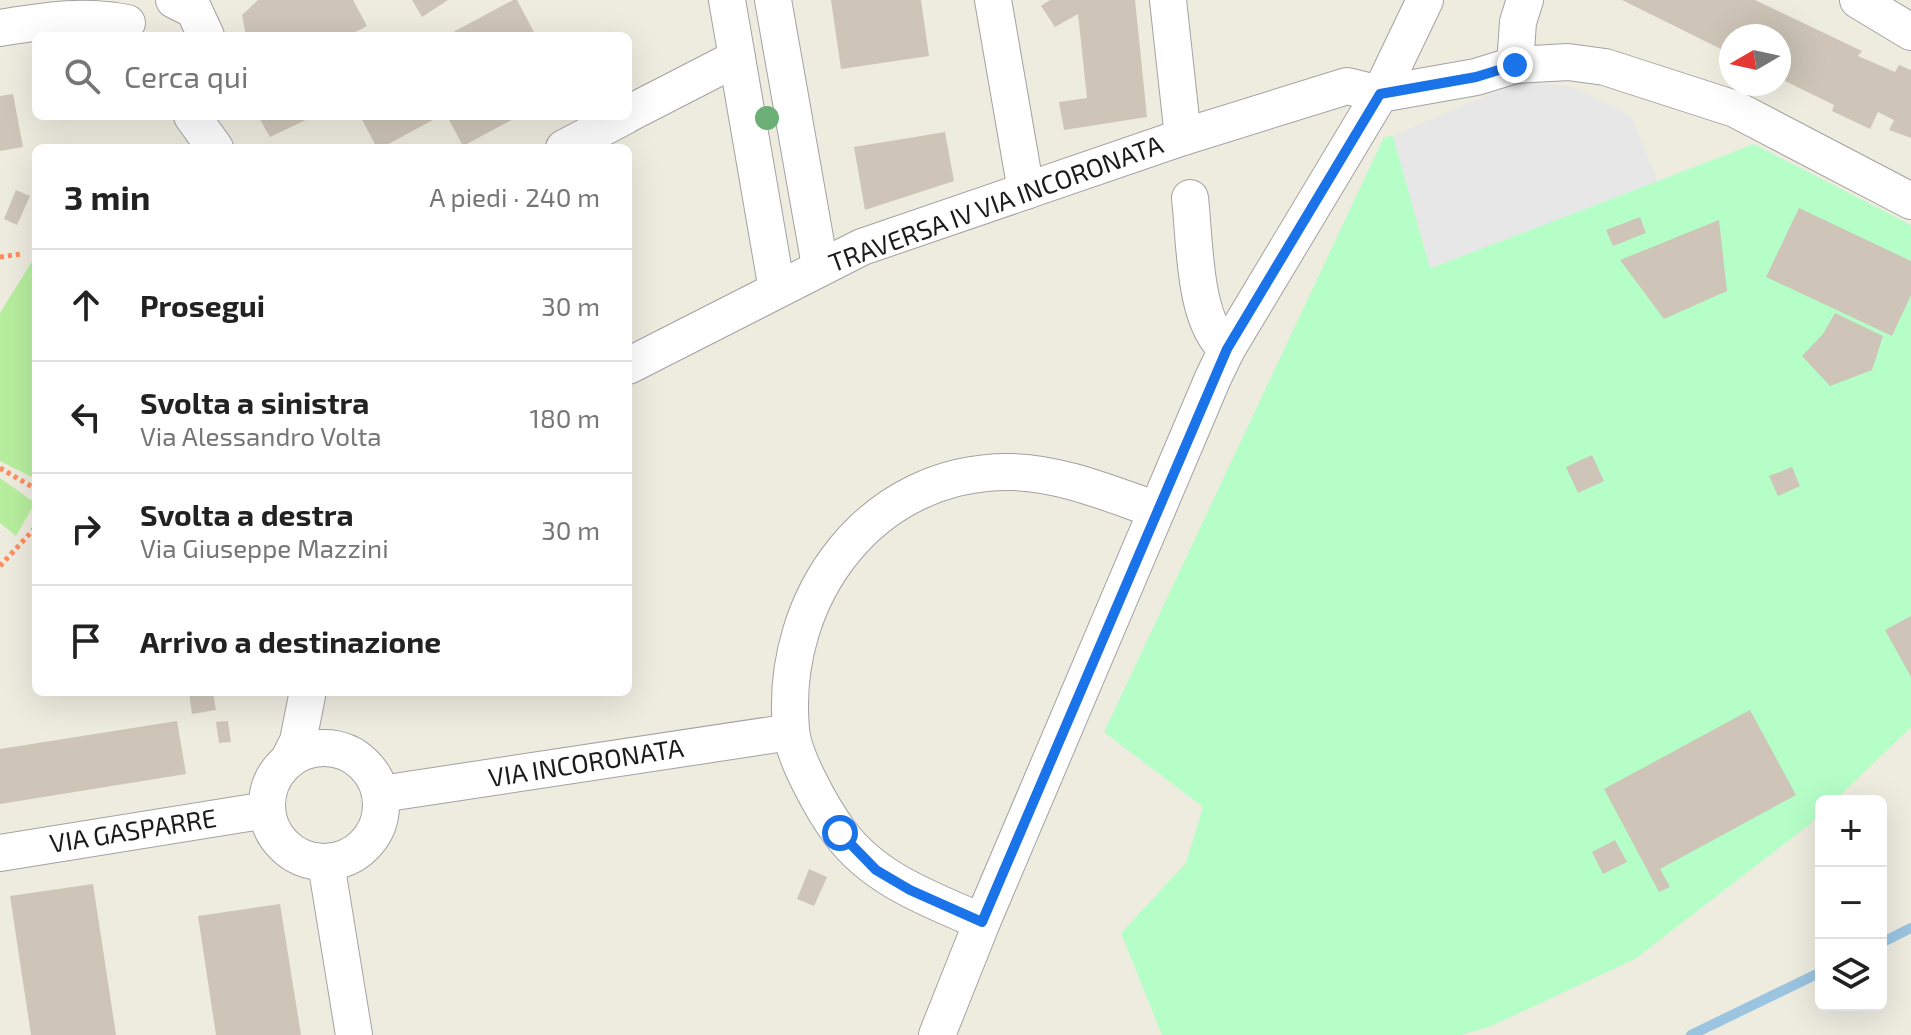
<!DOCTYPE html>
<html lang="it">
<head>
<meta charset="utf-8">
<style>
	body { margin:0; font-family:"Exo 2",sans-serif; background:#f6f6f6; color:#222 }
	.controls { position:absolute; right:24px; bottom:24px; display:grid; overflow:hidden; border-radius:12px; box-shadow:0 8px 32px #0002 }
	.controls button { width:72px; height:72px; display:grid; place-items:center; padding:0; border:0; border-bottom:2px solid #e0e0e0; background:#fff; color:#222; font:40px sans-serif }
	.compass { position:absolute; left:1719px; top:24px; width:72px; height:72px; border-radius:50%; background:#fff; box-shadow:0 8px 32px #0002; rotate:261deg }
	.stop { position:absolute; width:24px; height:24px; margin:-18px; border:6px solid #1a73e8; border-radius:50%; background:#fff }
	.stop.end { background:#1a73e8; border-color:#fff; box-shadow:0 2px 8px #0008 }
	.list { margin:0; padding:0; list-style:none }
	h2 { display:flex; justify-content:space-between; align-items:center; height:104px; margin:0; padding:0 32px; font-size:34px }
	h2 small { font-size:26px; font-weight:400; color:#767676 }
	.list li { display:grid; grid-template-columns:52px 1fr auto; gap:24px; align-items:center; box-sizing:border-box; height:112px; padding:0 32px; border-top:2px solid #e0e0e0 }
	.list b { display:block; font-size:30px; white-space:nowrap }
	.list p { margin:0; font-size:26px; white-space:nowrap; color:#767676 }
	.list em { font-size:26px; font-style:normal; color:#767676 }
	.icon { flex:none; width:44px; height:44px; fill:none; stroke:currentColor; stroke-width:2; stroke-linecap:round; stroke-linejoin:round }
	.map { position:relative; flex:none; width:1911px; height:1035px; overflow:hidden }
	.search { position:absolute; background:#fff; box-shadow:0 8px 32px #0002; left:32px; top:32px; width:600px; height:88px; display:flex; align-items:center; gap:20px; box-sizing:border-box; padding:0 28px; border-radius:12px; color:#767676; font-size:30px }
	.panel { position:absolute; background:#fff; box-shadow:0 8px 32px #0002; left:32px; top:144px; width:600px; height:552px; border-radius:12px }
	.map>svg:first-child { display:block }
	.grass { fill:#b7ee9e }
	.park { fill:#b5fec8 }
	.parking { fill:#e7e7e7 }
	.lines { fill:none; stroke-linecap:round; stroke-linejoin:round }
	.stream { stroke:#9ac4e0; stroke-width:10 }
	.building { fill:#cec5b8 }
	.street-casing { stroke:#a2a2a2; stroke-width:38 }
	.path { stroke:#ff8c5e; stroke-width:5; stroke-dasharray:4 4; stroke-linecap:butt }
	.street { stroke:#fff; stroke-width:36 }
	.tree { fill:#6cb078 }
	.route { stroke:#1a73e8; stroke-width:10 }
	.labels { text-anchor:middle; stroke-width:6; stroke-linejoin:round; paint-order:stroke }
	.street-label { font-size:26px; fill:#1b1b1b; stroke:#fff }
</style>
</head>
<body>
<div class="map">
<svg width="1911" height="1035" viewBox="0 0 1911 1035">
	<rect width="100%" height="100%" fill="#eeebdf"/>
	<g class="grass">
		<polygon points="36,255 36,284 32,285 36,309 36,479 0,461 0,313"/>
		<polygon points="0,478 35,503 16,536 0,523"/>
	</g>
	<polygon class="park" points="1393,136 1431,268 1754,144 1911,225 1911,727 1834,801 1821,801 1821,814 1810,824 1635,959 1491,1026 1461,1035 1162,1035 1121,933 1186,863 1203,807 1104,732 1384,137"/>
	<polygon class="parking" points="1520,81 1573,87 1631,116 1658,181 1430,268 1393,136"/>
	<g class="lines">
		<g class="stream">
			<polyline points="1881,943 1911,928"/>
			<polyline points="1691,1035 1821,972"/>
		</g>
	</g>
	<g class="building">
		<polygon points="258,0 353,0 367,26 348,36 246,36 242,15"/>
		<polygon points="412,0 448,0 422,17"/>
		<polygon points="513,0 517,0 536,36 446,36"/>
		<polygon points="831,0 921,0 929,56 841,69"/>
		<polygon points="1050,0 1135,0 1147,117 1064,130 1059,102 1087,98 1078,14 1055,27 1041,6"/>
		<polygon points="1622,0 1755,0 1862,51 1858,56 1895,72 1899,65 1911,70 1911,138 1889,130 1894,120 1878,112 1870,129 1832,111 1834,105 1779,78 1779,36 1731,36 1731,54"/>
		<polygon points="13,94 23,147 0,151 0,96"/>
		<polygon points="258,116 314,116 270,137"/>
		<polygon points="360,116 440,116 381,148 377,148"/>
		<polygon points="447,116 519,116 463,146"/>
		<polygon points="945,132 954,181 865,210 854,147"/>
		<polygon points="16,190 30,196 17,225 4,219"/>
		<polygon points="1799,208 1911,261 1911,295 1892,336 1766,277"/>
		<polygon points="1640,217 1646,233 1613,246 1606,230"/>
		<polygon points="1719,220 1727,291 1664,319 1620,260"/>
		<polygon points="1835,313 1883,336 1872,370 1830,386 1802,356 1823,334"/>
		<polygon points="1592,455 1604,481 1578,493 1566,467"/>
		<polygon points="1792,467 1800,486 1778,496 1769,476"/>
		<polygon points="1911,616 1911,677 1885,630"/>
		<polygon points="189,692 213,692 216,710 192,714"/>
		<polygon points="1750,710 1796,795 1660,869 1670,887 1659,892 1604,789"/>
		<polygon points="177,721 186,774 0,804 0,749"/>
		<polygon points="228,721 231,742 219,743 216,722"/>
		<polygon points="1615,840 1627,862 1603,874 1592,852"/>
		<polygon points="809,869 827,877 814,906 797,899"/>
		<polygon points="93,884 116,1035 31,1035 10,896"/>
		<polygon points="280,904 301,1035 216,1035 198,916"/>
	</g>
	<g class="lines">
		<g class="street-casing">
			<g id="street">
				<polyline points="174,0 194,10 206,36"/>
				<polyline points="727,0 777,290"/>
				<polyline points="773,0 820,266"/>
				<polyline points="993,0 1026,191"/>
				<polyline points="1168,0 1183,137"/>
				<polyline points="1858,0 1911,32"/>
				<path d="M0 28C44 21 83 14 127 23"/>
				<polyline points="1515,65 1518,22 1525,0"/>
				<polyline points="628,114 737,58"/>
				<polyline points="192,116 215,148"/>
				<polyline points="564,148 625,116"/>
				<path d="M1190 198C1195 240 1193 322 1227 349"/>
				<polyline points="628,366 862,247 1183,137 1347,86 1380,94 1476,77 1515,65 1568,62 1605,67 1735,109 1911,201"/>
				<circle cx="324" cy="805" r="57"/>
				<polyline points="289,759 298,741 307,696"/>
				<polyline points="381,794 791,732"/>
				<polyline points="0,853 267,810"/>
				<polyline points="326,863 354,1035"/>
				<path d="M982 922C930 899 875 880 840 833 823 810 793 757 791 729 779 596 872 470 1011 472 1062 473 1110 494 1157 510"/>
				<polyline points="937,1035 982,922 1213,378 1227,349 1380,94 1425,0"/>
			</g>
		</g>
		<g class="path">
			<polyline points="0,257 21,254"/>
			<polyline points="0,468 36,489"/>
			<polyline points="0,566 36,527"/>
		</g>
		<use href="#street" class="street"/>
	</g>
	<circle class="tree" cx="767" cy="118" r="12"/>
	<g class="lines">
		<polyline class="route" points="840,833 876,870 910,890 982,922 1227,349 1380,94 1476,77 1515,65"/>
	</g>
	<g class="labels">
		<g class="street-label">
			<text transform="translate(996 204) rotate(-20)" y="9">TRAVERSA IV VIA INCORONATA</text>
			<text transform="translate(586 763) rotate(-9)" y="9">VIA INCORONATA</text>
			<text transform="translate(133 831) rotate(-9)" y="9">VIA GASPARRE</text>
		</g>
	</g>
</svg>
<div class="controls">
<button>+</button>
<button>−</button>
<button><svg class="icon" aria-label="layers" viewBox="0 0 24 24"><path d="M12 4l9 5-9 5-9-5zM3 14l9 5 9-5"/></svg></button>
</div>
<svg class="compass" viewBox="-18 -18 36 36"><path d="M0-13l5 13h-10z" fill="#e53935"/><path d="M0 13l5-13h-10z" fill="#767676"/></svg>
<div class="stop" style="left:840px;top:833px"></div>
<div class="stop end" style="left:1515px;top:65px"></div>
<div class="search"><svg class="icon" aria-label="search" viewBox="0 0 24 24"><circle cx="10" cy="10" r="6"/><path d="M15 15l6 6"/></svg>Cerca qui</div>
<section class="panel">
<h2>3 min<small>A piedi · 240 m</small></h2>
<ul class="list">
<li><svg class="icon" aria-label="ahead" viewBox="0 0 24 24"><path d="M12 20V5M6 11l6-6 6 6"/></svg><div><b>Prosegui</b></div><em>30 m</em></li>
<li><svg class="icon" aria-label="left" viewBox="0 0 24 24"><path d="M17 20v-9H6M10 6l-5 5 5 5"/></svg><div><b>Svolta a sinistra</b><p>Via Alessandro Volta</p></div><em>180 m</em></li>
<li><svg class="icon" aria-label="right" viewBox="0 0 24 24"><path d="M7 20v-9h11M14 6l5 5-5 5"/></svg><div><b>Svolta a destra</b><p>Via Giuseppe Mazzini</p></div><em>30 m</em></li>
<li><svg class="icon" aria-label="arrive" viewBox="0 0 24 24"><path d="M6 21V4h12l-3 4 3 4H6"/></svg><div><b>Arrivo a destinazione</b></div></li>
</ul>
</section>
</div>
</body>
</html>
